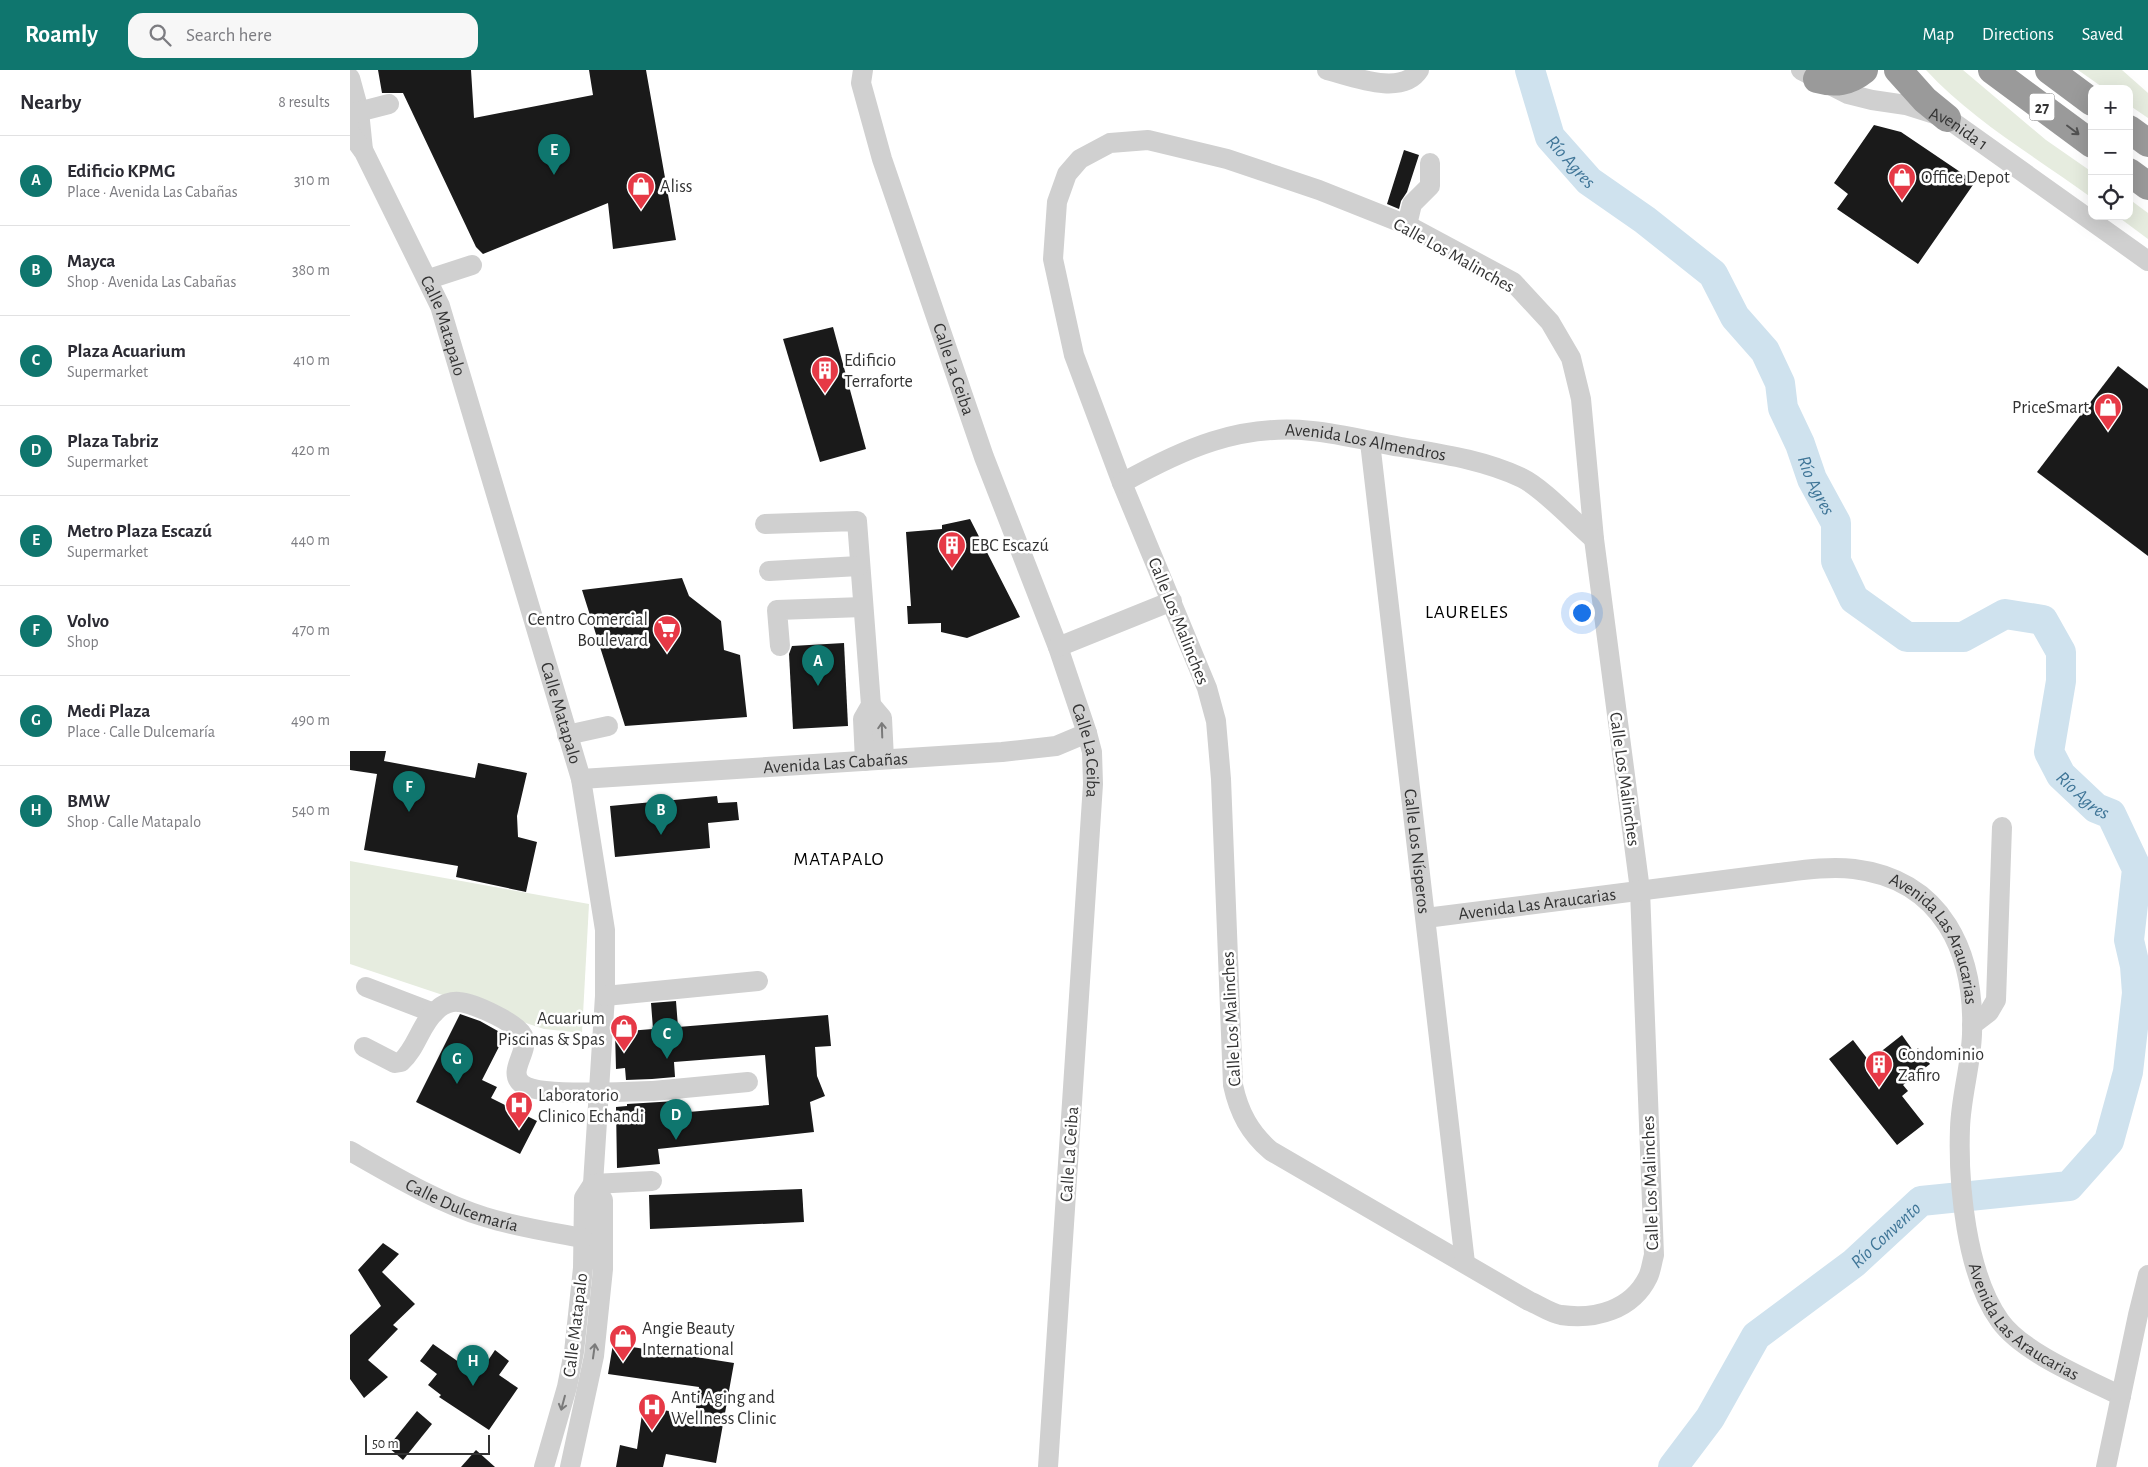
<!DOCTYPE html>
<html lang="en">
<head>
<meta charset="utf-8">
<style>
	body { margin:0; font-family:"Alegreya Sans",sans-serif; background:#f7f7f7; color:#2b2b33 }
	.controls { position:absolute; right:15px; top:15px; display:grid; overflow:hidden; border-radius:10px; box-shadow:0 5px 20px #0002 }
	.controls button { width:45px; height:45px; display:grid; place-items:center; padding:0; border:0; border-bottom:1px solid #e1e1e2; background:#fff; color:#2b2b33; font:25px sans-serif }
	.scale { position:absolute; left:15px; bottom:12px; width:125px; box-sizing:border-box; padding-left:5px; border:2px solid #333; border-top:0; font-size:14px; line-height:18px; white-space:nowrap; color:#333; -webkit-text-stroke:4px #fff; paint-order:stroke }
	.you { position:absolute; left:1231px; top:542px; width:18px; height:18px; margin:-12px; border:4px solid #fff; border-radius:50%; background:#1a73e8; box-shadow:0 0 0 8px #1a73e833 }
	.badge { display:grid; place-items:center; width:32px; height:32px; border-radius:50%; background:#0f766e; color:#fff; font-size:16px; font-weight:700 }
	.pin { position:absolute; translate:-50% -41px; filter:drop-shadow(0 1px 2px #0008) }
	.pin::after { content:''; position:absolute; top:26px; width:18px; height:15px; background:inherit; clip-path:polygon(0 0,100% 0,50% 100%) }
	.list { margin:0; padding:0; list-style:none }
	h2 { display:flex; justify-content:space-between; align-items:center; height:65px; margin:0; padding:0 20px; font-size:21px }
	h2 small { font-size:16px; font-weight:400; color:#7c7c81 }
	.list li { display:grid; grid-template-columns:32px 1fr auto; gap:15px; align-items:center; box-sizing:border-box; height:90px; padding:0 20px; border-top:1px solid #e1e1e2 }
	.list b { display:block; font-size:19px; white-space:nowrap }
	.list p { margin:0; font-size:16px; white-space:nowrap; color:#7c7c81 }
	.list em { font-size:16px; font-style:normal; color:#7c7c81 }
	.icon { flex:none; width:28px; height:28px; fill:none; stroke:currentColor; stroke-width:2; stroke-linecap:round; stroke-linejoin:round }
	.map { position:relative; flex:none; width:1798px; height:1397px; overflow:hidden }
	header { display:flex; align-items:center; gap:30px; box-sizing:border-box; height:70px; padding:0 25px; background:#0f766e; color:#fff }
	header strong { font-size:24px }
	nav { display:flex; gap:28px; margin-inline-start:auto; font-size:18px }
	.search { width:350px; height:45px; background:#f7f7f7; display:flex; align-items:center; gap:12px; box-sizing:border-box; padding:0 18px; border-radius:15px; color:#7c7c81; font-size:19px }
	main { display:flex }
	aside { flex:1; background:#fff }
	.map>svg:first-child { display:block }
	.green { fill:#e6ecdf }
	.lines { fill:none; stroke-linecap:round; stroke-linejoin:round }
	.river { stroke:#cfe2ee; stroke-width:30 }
	.building { fill:#1a1a1a }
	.minor { stroke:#d0d0d0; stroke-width:20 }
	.highway { stroke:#9a9a9a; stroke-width:28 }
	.oneway { stroke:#525252 }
	.oneway2 { stroke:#7a7a7a }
	.labels { text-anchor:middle; stroke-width:5; stroke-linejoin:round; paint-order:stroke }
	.shield { fill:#fff; stroke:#707070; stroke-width:1 }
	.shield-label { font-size:16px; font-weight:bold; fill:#333 }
	.street-label { font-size:18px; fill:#333; stroke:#fff }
	.poi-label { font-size:18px; fill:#333; stroke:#fff; text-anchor:start }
	.water-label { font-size:19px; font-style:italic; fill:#3f7597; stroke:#fff }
	.neighbourhood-label { font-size:19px; letter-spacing:1px; fill:#000; stroke:#fff }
</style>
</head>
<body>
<header>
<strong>Roamly</strong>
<div class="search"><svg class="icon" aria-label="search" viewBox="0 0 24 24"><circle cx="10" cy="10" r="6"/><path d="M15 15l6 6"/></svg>Search here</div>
<nav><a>Map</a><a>Directions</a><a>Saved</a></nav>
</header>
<main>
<aside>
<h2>Nearby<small>8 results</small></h2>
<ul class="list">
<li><span class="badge">A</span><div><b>Edificio KPMG</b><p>Place · Avenida Las Cabañas</p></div><em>310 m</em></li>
<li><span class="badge">B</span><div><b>Mayca</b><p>Shop · Avenida Las Cabañas</p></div><em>380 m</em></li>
<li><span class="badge">C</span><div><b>Plaza Acuarium</b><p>Supermarket</p></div><em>410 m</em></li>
<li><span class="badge">D</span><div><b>Plaza Tabriz</b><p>Supermarket</p></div><em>420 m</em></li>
<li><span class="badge">E</span><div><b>Metro Plaza Escazú</b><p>Supermarket</p></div><em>440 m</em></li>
<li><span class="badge">F</span><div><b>Volvo</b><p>Shop</p></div><em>470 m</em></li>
<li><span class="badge">G</span><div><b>Medi Plaza</b><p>Place · Calle Dulcemaría</p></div><em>490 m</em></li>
<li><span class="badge">H</span><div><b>BMW</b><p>Shop · Calle Matapalo</p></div><em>540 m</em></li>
</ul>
</aside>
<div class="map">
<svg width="1798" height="1397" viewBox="0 0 1798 1397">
	<rect width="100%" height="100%" fill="#fff"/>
	<g class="green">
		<path d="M1576 0H1613L1696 70 1742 102V128C1686 87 1623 51 1576 0Z"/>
		<polygon points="1728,0 1772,0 1798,23 1798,48 1779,35 1779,19 1755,19"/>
		<polygon points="1779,129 1798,143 1798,169 1767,146 1779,146"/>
		<polygon points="0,791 239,834 232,963 194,959 0,894"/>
	</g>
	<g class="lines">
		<g class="river">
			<path id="s1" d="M1180 0 1200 67 1239 111 1295 150 1363 204 1385 247 1415 281 1430 313 1433 338 1450 374 1462 409 1486 453V491L1504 529 1557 567H1613L1655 544 1693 550 1711 582V611L1699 682 1711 705 1746 738 1761 744 1787 799 1779 870 1785 896 1787 923 1798 937"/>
			<path id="s2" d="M1323 1397 1360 1348 1406 1266 1504 1193 1571 1131 1719 1116 1759 1071 1778 1002 1787 923"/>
		</g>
	</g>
	<g class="building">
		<polygon points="28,0 121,0 124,48 243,25 239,0 296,0 326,170 263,179 258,133 133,184 126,177 53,23 32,23"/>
		<polygon points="1524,55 1551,62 1625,112 1568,194 1487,139 1498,124 1484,113"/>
		<polygon points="1054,80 1069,85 1057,122 1051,131 1049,139 1037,134"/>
		<polygon points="483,257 516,379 470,392 433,269"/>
		<polygon points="1768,296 1798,319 1798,486 1687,402"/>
		<polygon points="620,449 670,547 617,568 591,562 591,553 558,554 557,536 561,536 556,462 592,459 592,455"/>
		<polygon points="332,508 339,526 371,551 374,580 390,585 397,647 275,656 232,520"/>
		<polygon points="494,573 498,656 443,659 439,584 442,576"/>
		<polygon points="0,681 36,681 34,691 125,708 128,693 177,703 167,746 168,767 187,772 176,822 106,807 108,796 14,780 27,704 0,700"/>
		<polygon points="367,726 368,733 387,732 389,750 358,753 360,778 265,787 260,736"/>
		<polygon points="326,931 328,957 478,945 481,976 465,977 467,1006 475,1026 460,1032 464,1062 308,1079 310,1094 267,1098 266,1037 277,1036 277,1034 326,1031 327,1043 419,1035 415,985 324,992 325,1007 302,1009 276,1010 275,998 266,999 265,962 303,959 301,933"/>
		<polygon points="110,944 130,951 155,965 132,1010 147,1017 141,1028 187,1051 170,1084 66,1032"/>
		<polygon points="1552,965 1564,982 1568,978 1580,994 1553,1015 1558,1021 1552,1026 1574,1054 1547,1075 1479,989 1503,970 1519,991"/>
		<polygon points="452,1119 454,1152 300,1159 299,1125"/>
		<polygon points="33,1173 49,1184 32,1202 65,1234 43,1255 48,1259 18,1290 38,1307 14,1328 0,1309 0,1265 31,1236 8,1200"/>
		<polygon points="83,1274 116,1297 122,1287 135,1295 145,1280 159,1291 149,1305 168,1318 139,1360 89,1327 91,1325 78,1315 87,1304 70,1291"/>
		<polygon points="263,1274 384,1293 366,1393 316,1384 313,1397 266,1397 270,1375 287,1379 293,1337 345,1345 349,1317 258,1304"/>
		<polygon points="67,1341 82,1354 53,1390 38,1377"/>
		<polygon points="126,1380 145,1397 111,1397"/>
	</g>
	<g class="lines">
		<g class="minor">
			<path id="s3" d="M513 0 511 13 532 89 634 387 708 577 737 663 742 682 743 714 698 1397"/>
			<path d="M977 0C1001 6 1052 27 1069 0"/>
			<path id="s4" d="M1451 0 1498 24 1522 30 1556 35 1597 48 1798 191"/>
			<polyline points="0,8 9,41 13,80"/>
			<polyline points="0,44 39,34"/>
			<path id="s5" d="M0 63 14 82 90 236 231 709 255 860V926L243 1114 234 1128 233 1198 224 1282 217 1317 194 1397"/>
			<path d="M798 70 877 89 969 120 1057 155 1163 212 1200 252 1221 288 1231 329 1244 469 1290 820 1304 1185C1302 1192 1301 1201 1298 1207 1282 1240 1245 1250 1211 1245 1200 1243 1189 1235 1179 1231L921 1081C900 1063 889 1043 883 1015L871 709 866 651 857 618 772 413 724 285 703 189 707 132 717 104 730 89 760 73Z"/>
			<polyline points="1057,155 1062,134 1080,116 1080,93"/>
			<polyline points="79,209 122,195"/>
			<path id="s6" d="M1020 372 1115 1193"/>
			<path id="s7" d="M772 413C833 379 890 353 962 361 992 364 1022 372 1051 377 1092 384 1134 390 1172 408 1193 418 1225 453 1244 469"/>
			<polyline points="415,454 507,451 521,635 513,649 515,691"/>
			<polyline points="419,501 509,496"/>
			<polyline points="430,576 427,540 513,537"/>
			<polyline points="708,577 822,531"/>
			<polyline points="521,635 532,648 534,689"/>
			<polyline points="217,665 258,656"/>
			<path id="s8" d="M231 709 652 682 706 676 737 663"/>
			<path id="s9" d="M1076 848 1429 803C1453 800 1480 796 1504 799 1593 810 1625 883 1622 964 1621 995 1611 1026 1610 1058 1608 1114 1616 1204 1650 1251 1673 1283 1735 1308 1771 1326"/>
			<polyline points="16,917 84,943"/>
			<polyline points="255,926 408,911"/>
			<polyline points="1622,955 1639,942 1646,930 1652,757"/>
			<path d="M14 977 45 993 51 992C67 978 71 952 88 939 93 934 102 931 109 932 123 933 171 954 174 968 178 983 157 1002 172 1014 190 1028 276 1021 301 1021"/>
			<polyline points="303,1021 398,1012"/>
			<path id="s10" d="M0 1081C42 1105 89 1133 135 1147 167 1157 200 1162 233 1168"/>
			<polyline points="243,1114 302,1111"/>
			<polyline points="220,1397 244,1286 253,1199 253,1130 243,1114"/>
			<polyline points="1756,1397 1788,1245 1798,1205"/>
		</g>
		<g class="highway">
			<polyline points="1548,0 1575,30 1597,48"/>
			<polyline points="1642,0 1742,74"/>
			<polyline points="1699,0 1742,32"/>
			<path d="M1467 9C1485 14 1499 12 1514 0"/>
			<polyline points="1779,59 1798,73"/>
			<polyline points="1779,102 1798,116"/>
		</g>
	</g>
	<defs><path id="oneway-shaft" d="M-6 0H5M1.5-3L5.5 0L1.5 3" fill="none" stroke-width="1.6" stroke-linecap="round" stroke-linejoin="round" transform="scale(1.25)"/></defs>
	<use class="oneway" href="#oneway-shaft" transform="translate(1723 60) rotate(37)"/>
	<g class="oneway2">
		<use href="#oneway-shaft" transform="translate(532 660) rotate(-92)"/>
		<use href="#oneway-shaft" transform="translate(244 1281) rotate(-82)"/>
		<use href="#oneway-shaft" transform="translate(213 1333) rotate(105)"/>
	</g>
	<defs>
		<g id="shop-pin" transform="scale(1.4375)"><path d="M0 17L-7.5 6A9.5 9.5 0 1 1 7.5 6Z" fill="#e63946" stroke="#fff"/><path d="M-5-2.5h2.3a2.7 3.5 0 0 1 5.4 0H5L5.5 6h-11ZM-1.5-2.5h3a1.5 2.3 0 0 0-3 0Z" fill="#fff"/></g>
		<g id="building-pin" transform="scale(1.4375)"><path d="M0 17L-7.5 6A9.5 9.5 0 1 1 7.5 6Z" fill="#e63946" stroke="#fff"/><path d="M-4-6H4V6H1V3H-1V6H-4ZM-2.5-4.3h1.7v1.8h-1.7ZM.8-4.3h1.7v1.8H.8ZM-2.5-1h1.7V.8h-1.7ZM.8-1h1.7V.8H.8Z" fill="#fff"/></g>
		<g id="supermarket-pin" transform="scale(1.4375)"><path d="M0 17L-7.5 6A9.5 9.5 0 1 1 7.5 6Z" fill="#e63946" stroke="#fff"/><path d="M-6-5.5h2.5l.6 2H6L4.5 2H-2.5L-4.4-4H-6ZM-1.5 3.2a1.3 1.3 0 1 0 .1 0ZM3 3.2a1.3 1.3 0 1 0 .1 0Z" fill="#fff"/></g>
		<g id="hospital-pin" transform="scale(1.4375)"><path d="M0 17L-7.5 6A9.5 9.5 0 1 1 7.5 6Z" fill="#e63946" stroke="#fff"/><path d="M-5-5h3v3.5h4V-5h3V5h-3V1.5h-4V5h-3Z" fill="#fff"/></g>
	</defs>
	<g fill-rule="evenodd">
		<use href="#shop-pin" x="1552" y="107"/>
		<use href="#shop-pin" x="291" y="116"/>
		<use href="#building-pin" x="475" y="300"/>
		<use href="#shop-pin" x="1758" y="337"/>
		<use href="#building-pin" x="602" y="475"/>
		<use href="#supermarket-pin" x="317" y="559"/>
		<use href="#shop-pin" x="274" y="958"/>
		<use href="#building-pin" x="1529" y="994"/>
		<use href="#hospital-pin" x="169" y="1035"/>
		<use href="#shop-pin" x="273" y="1268"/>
		<use href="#hospital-pin" x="302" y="1337"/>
	</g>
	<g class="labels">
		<rect class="shield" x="1679.5" y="23.5" width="25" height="27" rx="4"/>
		<g class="shield-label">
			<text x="1692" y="43">27</text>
		</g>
		<g class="street-label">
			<text dy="6" stroke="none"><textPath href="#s4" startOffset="170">Avenida 1</textPath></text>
			<text transform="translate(1104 185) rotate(29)" y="6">Calle Los Malinches</text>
			<text dy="6" stroke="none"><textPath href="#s5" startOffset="215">Calle Matapalo</textPath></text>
			<text dy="6" stroke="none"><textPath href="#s3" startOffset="314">Calle La Ceiba</textPath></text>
			<text dy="6" stroke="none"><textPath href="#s7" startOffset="255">Avenida Los Almendros</textPath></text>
			<text transform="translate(829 551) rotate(68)" y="6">Calle Los Malinches</text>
			<text dy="6" stroke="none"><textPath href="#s5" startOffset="620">Calle Matapalo</textPath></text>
			<text dy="6" stroke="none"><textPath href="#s3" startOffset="719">Calle La Ceiba</textPath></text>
			<text dy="6" stroke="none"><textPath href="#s8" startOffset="255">Avenida Las Cabañas</textPath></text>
			<text transform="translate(1275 709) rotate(82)" y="6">Calle Los Malinches</text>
			<text dy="6" stroke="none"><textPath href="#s6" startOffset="412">Calle Los Nísperos</textPath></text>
			<text dy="6" stroke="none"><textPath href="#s9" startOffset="112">Avenida Las Araucarias</textPath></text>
			<text dy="6" stroke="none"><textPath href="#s9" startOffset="548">Avenida Las Araucarias</textPath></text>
			<text transform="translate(881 949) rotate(-93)" y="6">Calle Los Malinches</text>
			<text transform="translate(719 1084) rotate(-86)" y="6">Calle La Ceiba</text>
			<text transform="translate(1300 1113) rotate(-92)" y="6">Calle Los Malinches</text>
			<text dy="6" stroke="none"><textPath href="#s10" startOffset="125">Calle Dulcemaría</textPath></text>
			<text dy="6" stroke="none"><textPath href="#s9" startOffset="968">Avenida Las Araucarias</textPath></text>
			<text transform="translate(225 1255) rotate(-83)" y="6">Calle Matapalo</text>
		</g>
		<g class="poi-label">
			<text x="1571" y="113">Office Depot</text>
			<text x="310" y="122">Aliss</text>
			<text x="494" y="296">Edificio<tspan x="494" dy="21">Terraforte</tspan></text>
			<text x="1739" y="343" text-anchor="end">PriceSmart</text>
			<text x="621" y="481">EBC Escazú</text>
			<text x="298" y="555" text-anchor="end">Centro Comercial<tspan x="298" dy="21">Boulevard</tspan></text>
			<text x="255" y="954" text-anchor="end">Acuarium<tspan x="255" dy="21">Piscinas &amp; Spas</tspan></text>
			<text x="1548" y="990">Condominio<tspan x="1548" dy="21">Zafiro</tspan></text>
			<text x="188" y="1031">Laboratorio<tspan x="188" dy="21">Clinico Echandi</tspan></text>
			<text x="292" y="1264">Angie Beauty<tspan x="292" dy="21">International</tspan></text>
			<text x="321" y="1333">Anti Aging and<tspan x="321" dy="21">Wellness Clinic</tspan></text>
		</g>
		<g class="water-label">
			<text dy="7" stroke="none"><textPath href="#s1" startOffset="102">Río Agres</textPath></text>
			<text dy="7" stroke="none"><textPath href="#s1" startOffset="522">Río Agres</textPath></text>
			<text dy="7" stroke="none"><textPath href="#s1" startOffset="1046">Río Agres</textPath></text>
			<text dy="7" stroke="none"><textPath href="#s2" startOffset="320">Río Convento</textPath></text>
		</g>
		<g class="neighbourhood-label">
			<text x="1117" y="548">LAURELES</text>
			<text x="489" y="795">MATAPALO</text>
		</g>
	</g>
</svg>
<div class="controls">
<button>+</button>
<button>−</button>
<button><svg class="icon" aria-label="locate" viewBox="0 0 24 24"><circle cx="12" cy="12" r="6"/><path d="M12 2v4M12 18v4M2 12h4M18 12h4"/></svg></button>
</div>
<div class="scale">50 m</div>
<div class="you"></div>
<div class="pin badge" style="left:468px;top:616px">A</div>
<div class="pin badge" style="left:311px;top:765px">B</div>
<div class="pin badge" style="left:317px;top:989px">C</div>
<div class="pin badge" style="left:326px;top:1070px">D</div>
<div class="pin badge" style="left:204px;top:105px">E</div>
<div class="pin badge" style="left:59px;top:742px">F</div>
<div class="pin badge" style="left:107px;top:1014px">G</div>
<div class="pin badge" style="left:123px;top:1316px">H</div>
</div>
</main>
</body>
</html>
